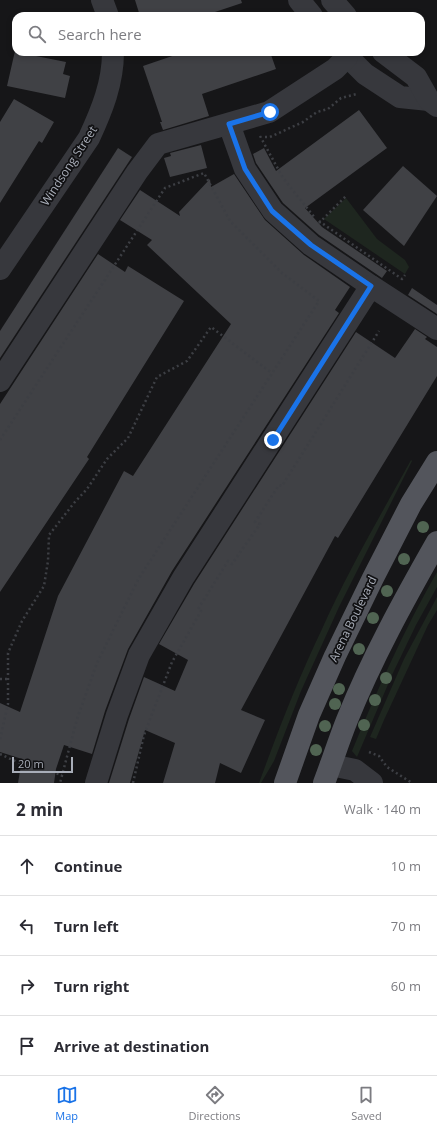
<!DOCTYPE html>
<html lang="en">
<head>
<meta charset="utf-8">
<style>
	body { margin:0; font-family:"Open Sans",sans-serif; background:#f2f2f3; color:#2b2b33 }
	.scale { position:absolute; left:12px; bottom:10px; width:61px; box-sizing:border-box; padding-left:4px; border:2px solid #a8adb8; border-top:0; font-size:11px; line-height:14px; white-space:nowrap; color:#a8adb8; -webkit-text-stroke:3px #111113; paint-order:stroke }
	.stop { position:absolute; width:12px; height:12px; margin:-9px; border:3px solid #1a73e8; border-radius:50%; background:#fff }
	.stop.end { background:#1a73e8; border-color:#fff; box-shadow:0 1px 4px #0008 }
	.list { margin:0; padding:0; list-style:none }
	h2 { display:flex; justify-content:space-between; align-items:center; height:52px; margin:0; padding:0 16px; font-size:17px }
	h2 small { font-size:13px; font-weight:400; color:#7c7c81 }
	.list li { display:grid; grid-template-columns:26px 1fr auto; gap:12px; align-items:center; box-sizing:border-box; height:60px; padding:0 16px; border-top:1px solid #e1e1e2 }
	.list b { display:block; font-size:15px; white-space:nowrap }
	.list em { font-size:13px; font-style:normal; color:#7c7c81 }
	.icon { flex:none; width:22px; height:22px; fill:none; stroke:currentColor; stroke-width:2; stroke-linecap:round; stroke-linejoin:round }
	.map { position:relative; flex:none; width:437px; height:783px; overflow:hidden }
	.search { position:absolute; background:#fff; box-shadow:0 2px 6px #0003; left:12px; right:12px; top:12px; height:44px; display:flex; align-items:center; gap:10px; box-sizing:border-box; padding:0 14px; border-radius:12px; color:#7c7c81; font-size:15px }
	.sheet { height:292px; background:#fff }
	nav { display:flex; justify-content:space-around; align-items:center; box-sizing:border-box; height:56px; border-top:1px solid #e1e1e2; background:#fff; font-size:11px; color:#7c7c81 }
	nav a { display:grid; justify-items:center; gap:2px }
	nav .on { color:#1a73e8 }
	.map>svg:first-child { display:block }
	.green { fill:#1e261f }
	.building { fill:#404145 }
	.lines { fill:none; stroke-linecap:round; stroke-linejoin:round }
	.path { stroke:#3d3f44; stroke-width:2.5; stroke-dasharray:2 3; stroke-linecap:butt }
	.minor { stroke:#37383d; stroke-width:22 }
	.major { stroke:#53555c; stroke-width:22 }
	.tree { fill:#506452 }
	.route { stroke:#1a73e8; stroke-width:5 }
	.labels { text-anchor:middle; stroke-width:3.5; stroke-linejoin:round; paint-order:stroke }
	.street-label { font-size:12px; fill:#a8adb8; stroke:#111113 }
</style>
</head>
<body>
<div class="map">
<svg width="437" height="783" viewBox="0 0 437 783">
	<rect width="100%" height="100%" fill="#161618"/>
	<g class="green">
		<polygon points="346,198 377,239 405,260 409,267 405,274 324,219"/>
		<path d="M411 460 412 461 339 607 301 691 274 761 261 783H259C278 731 298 679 322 629 348 571 380 516 411 460Z"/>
		<path d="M437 572V587L416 625 392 675 357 757 352 751C377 690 404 630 437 572Z"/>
		<polygon points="437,597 437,610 428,625 384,720 376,739 370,737 404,659"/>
	</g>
	<g class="building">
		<polygon points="135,0 241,0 242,3 203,16 140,16"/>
		<polygon points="15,51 16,52 66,62 63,74 70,76 65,98 7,86"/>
		<polygon points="184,52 270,52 276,69 202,94 209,116 163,130 160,122 162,122 143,66"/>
		<polygon points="14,99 54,122 42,143 39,141 0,203 0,122"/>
		<polygon points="359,110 387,148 305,208 322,227 387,271 382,278 319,235 283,203 256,163 253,154 264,148 276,171"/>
		<polygon points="201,145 207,168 170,177 164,158 171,156 170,153"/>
		<polygon points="118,148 132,157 0,358 0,331"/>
		<polygon points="403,166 437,196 404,246 363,210"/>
		<polygon points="234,174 265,220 304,255 350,287 335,310 339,313 172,571 128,649 105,711 92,754 64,745 56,769 54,783 18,783 22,759 0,752 0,703 20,712 58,596 124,471 133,476 231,324 147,245 152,240 120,220 140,190 180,216 179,212 210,179 211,187"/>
		<polygon points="98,254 125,272 128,266 184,301 87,457 89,459 0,592 0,404"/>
		<polygon points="412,288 437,305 437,314 408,295"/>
		<polygon points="415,329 427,337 425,339 437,347 437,376 338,538 335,536 241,710 265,720 241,773 220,763 215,783 163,783 175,743 145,730 130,783 109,783 129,719 144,677 175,691 188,660 159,644 194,584 356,332 395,358"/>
	</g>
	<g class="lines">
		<g class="path">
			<polyline points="260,136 283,178 315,218"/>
			<polyline points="265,137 270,137 303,122 317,112 328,109 341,98 357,94"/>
			<polyline points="319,221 402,279 405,275"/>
			<polyline points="319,223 346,196"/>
			<polyline points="0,440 165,188 204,173 230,221 282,273 319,301 139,578 97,663 77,719 60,783"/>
			<polyline points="0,679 8,679"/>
			<polyline points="0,739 8,704 8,653 22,621 44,586 48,561 49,535 74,503 87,489 107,459 128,438 157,377 187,361 211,327 272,373"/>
			<polyline points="369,752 379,756 387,767 412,783"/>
			<polyline points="0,754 17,762 62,775"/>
			<polyline points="133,783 144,735 172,662 201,611 198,609 228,561 232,564 260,524 255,522 279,485 282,486 379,331"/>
		</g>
		<g class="minor">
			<polyline points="102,0 108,16"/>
			<polyline points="299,0 312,16"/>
			<polyline points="332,0 346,16"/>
			<polyline points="343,52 365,74 400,97 429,100"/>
			<polyline points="383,52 416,77 429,100 437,106"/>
			<polyline points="229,124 245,169 273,211 311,245 371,286"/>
			<path d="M0 269 89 138C102 110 113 83 113 52"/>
			<polyline points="0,381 137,172 158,144 269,112 335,69 347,57"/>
			<polyline points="331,765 355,770 372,783"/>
			<polyline points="96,783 117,715 139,655 183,578 371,286 437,329"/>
		</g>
		<g class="major">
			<polyline points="285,783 309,715 335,656 373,578 411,504 437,462"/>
			<path d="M324 783C332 762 339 740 347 720 372 658 404 600 437 542"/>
		</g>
	</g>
	<g class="tree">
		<circle cx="423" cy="527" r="6"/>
		<circle cx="404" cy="559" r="6"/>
		<circle cx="387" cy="591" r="6"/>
		<circle cx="373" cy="618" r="6"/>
		<circle cx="359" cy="649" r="6"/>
		<circle cx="386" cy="678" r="6"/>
		<circle cx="339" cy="689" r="6"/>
		<circle cx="375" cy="700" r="6"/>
		<circle cx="335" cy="704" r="6"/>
		<circle cx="364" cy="725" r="6"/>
		<circle cx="325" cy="726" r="6"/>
		<circle cx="316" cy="750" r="6"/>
	</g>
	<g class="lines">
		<polyline class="route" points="270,112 229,124 245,169 272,211 311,245 371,286 273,440"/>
	</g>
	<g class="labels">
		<g class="street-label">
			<text transform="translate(69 166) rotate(-57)" y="4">Windsong Street</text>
			<text transform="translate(353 619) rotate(-64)" y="4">Arena Boulevard</text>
		</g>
	</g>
</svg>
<div class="scale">20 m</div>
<div class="stop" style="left:270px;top:112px"></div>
<div class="stop end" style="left:273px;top:440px"></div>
<div class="search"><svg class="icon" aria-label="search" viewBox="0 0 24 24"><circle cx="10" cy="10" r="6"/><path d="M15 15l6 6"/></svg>Search here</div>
</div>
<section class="sheet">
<h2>2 min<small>Walk · 140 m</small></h2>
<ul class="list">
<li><svg class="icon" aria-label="ahead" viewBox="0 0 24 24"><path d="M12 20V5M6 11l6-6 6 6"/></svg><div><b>Continue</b></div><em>10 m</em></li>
<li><svg class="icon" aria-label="left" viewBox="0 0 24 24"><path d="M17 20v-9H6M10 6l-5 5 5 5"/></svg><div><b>Turn left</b></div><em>70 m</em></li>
<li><svg class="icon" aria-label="right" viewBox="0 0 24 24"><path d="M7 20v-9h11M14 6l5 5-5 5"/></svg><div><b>Turn right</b></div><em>60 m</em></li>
<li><svg class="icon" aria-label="arrive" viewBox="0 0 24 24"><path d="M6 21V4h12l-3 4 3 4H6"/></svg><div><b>Arrive at destination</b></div></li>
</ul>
</section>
<nav>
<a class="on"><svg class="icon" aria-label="map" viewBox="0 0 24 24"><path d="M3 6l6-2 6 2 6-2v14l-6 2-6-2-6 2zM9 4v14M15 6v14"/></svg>Map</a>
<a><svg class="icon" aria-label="directions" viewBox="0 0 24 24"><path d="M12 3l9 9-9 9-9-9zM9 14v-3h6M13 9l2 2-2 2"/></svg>Directions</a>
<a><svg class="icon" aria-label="saved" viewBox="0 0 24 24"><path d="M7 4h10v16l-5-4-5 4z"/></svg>Saved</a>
</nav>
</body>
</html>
